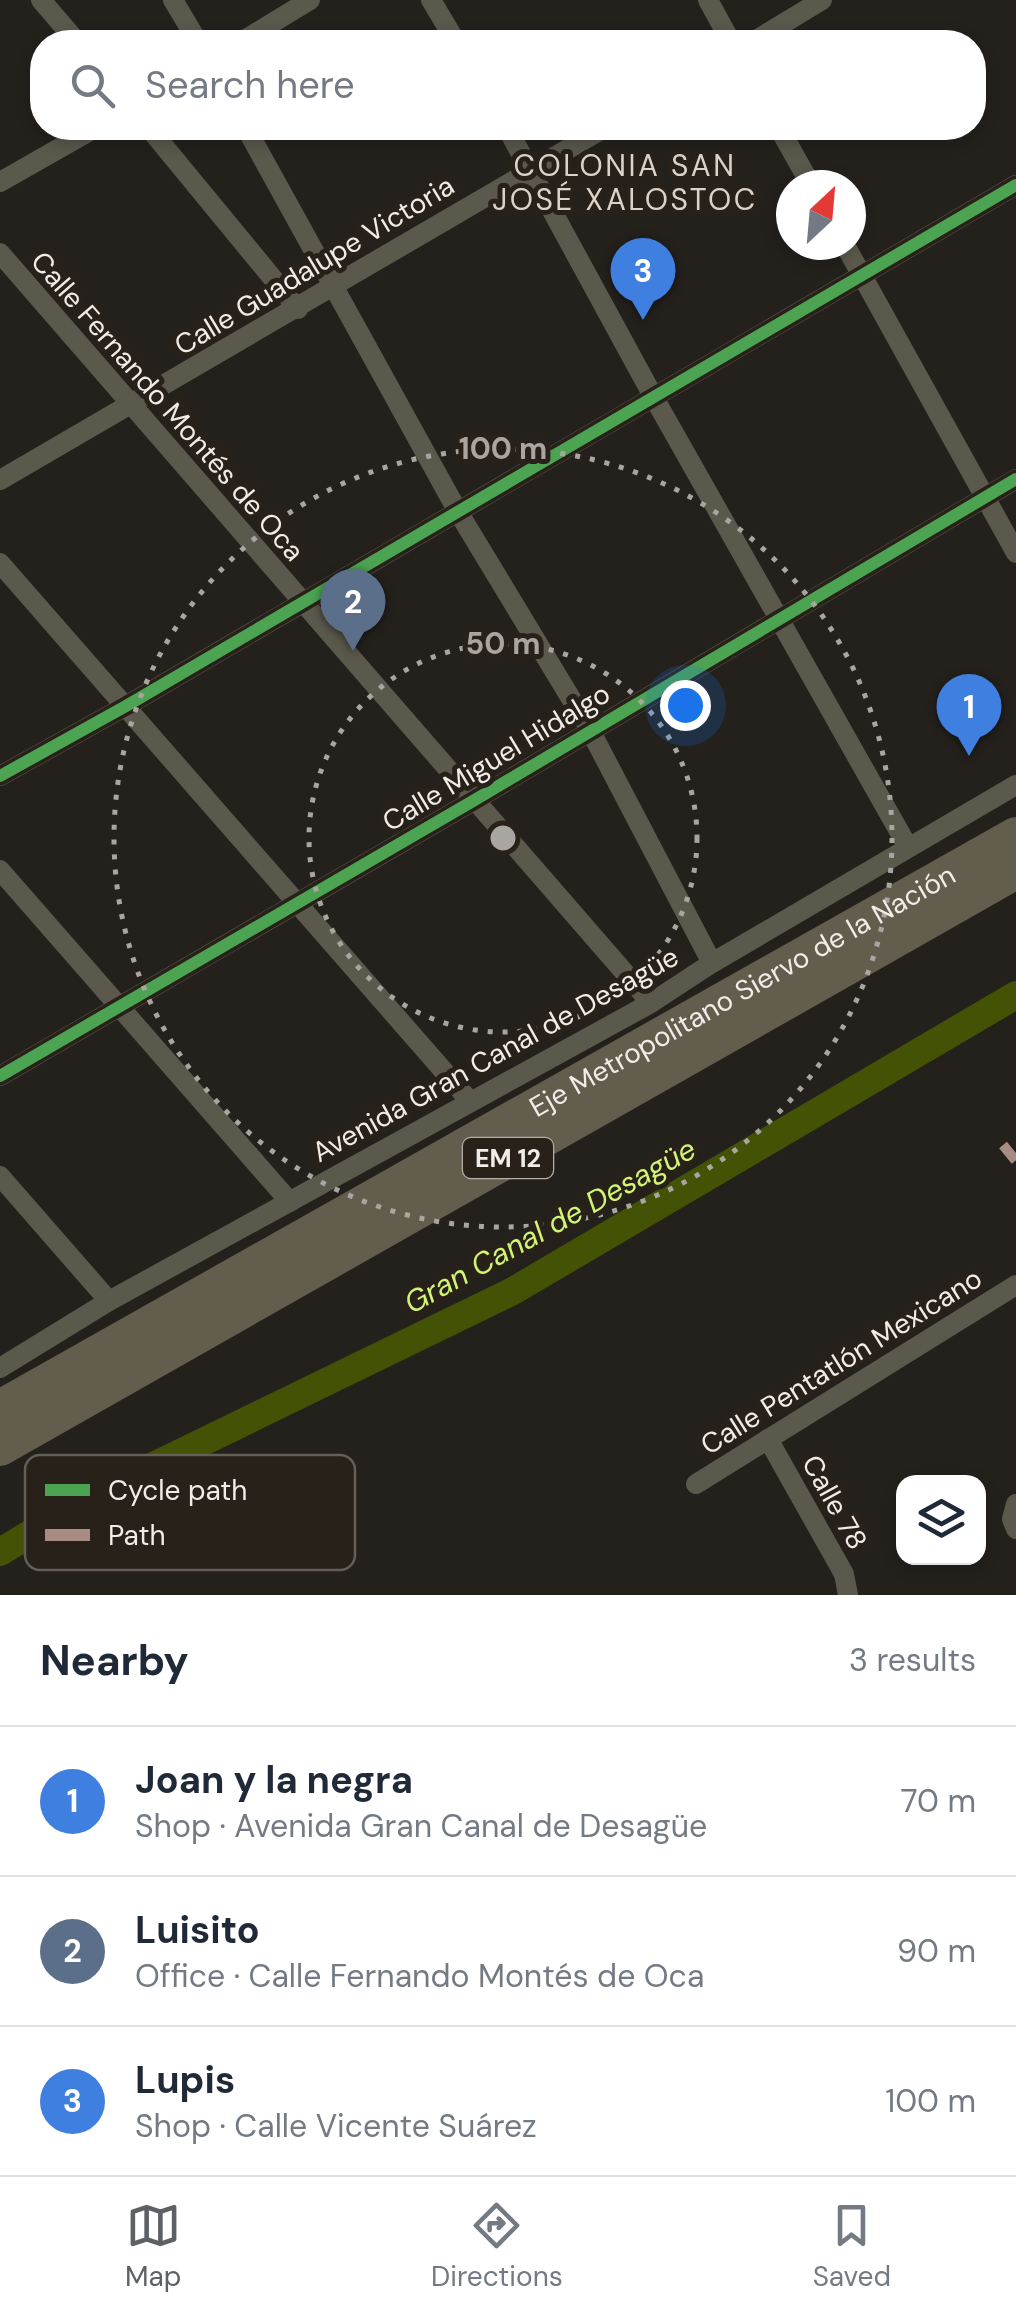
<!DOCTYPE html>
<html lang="en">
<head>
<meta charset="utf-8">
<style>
	body { margin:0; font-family:"DM Sans",sans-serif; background:#f6f6f7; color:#1f2937 }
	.controls { position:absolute; right:30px; bottom:30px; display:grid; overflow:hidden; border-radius:20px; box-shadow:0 5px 15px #0003 }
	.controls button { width:90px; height:90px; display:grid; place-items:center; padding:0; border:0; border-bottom:2px solid #e0e1e3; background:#fff; color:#1f2937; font:50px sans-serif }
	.compass { position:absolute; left:776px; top:170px; width:90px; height:90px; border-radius:50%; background:#fff; box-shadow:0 5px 15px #0003; rotate:26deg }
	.you { position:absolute; left:685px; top:705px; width:35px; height:35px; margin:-25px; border:8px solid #fff; border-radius:50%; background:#1a73e8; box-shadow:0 0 0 15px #1a73e833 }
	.badge { display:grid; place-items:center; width:65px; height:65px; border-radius:50%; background:#5d6166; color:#fff; font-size:32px; font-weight:700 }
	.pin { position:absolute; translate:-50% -82px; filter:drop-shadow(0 2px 5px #0008) }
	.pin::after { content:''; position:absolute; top:52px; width:35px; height:30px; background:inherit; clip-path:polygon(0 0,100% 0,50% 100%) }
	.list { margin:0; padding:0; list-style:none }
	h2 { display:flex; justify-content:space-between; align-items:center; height:130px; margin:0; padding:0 40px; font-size:42px }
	h2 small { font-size:32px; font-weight:400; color:#747a83 }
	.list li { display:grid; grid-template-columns:65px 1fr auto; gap:30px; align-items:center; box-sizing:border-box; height:150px; padding:0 40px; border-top:2px solid #e0e1e3 }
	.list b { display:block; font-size:38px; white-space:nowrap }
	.list p { margin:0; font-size:32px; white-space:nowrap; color:#747a83 }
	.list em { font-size:32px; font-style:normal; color:#747a83 }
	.icon { flex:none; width:55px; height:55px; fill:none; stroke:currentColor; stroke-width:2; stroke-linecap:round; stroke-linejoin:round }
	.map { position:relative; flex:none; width:1016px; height:1595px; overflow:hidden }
	.search { position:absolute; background:#fff; box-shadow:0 5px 15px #0003; left:30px; right:30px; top:30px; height:110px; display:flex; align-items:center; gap:25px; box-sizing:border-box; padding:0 35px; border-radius:40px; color:#747a83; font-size:38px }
	.sheet { height:580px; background:#fff }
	nav { display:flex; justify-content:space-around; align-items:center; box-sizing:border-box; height:140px; border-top:2px solid #e0e1e3; background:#fff; font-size:28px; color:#747a83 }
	nav a { display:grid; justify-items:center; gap:5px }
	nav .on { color:#5d6166 }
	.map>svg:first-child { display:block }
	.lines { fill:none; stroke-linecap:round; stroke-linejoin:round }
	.canal { stroke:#435205; stroke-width:28 }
	.minor { stroke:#5b584c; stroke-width:20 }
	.motorway { stroke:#625d4c; stroke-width:38 }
	.quiet { stroke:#a88b81; stroke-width:10; stroke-dasharray:20 10; stroke-linecap:butt }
	.cycleway-casing { stroke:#27211a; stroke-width:19 }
	.cycleway { stroke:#4ca352; stroke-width:12 }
	.ring { fill:none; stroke:#a9a5a0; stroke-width:5; stroke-dasharray:5 10 }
	.labels { text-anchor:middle; stroke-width:10; stroke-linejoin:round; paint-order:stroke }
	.shield { fill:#27211a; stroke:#b4afaa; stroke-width:2.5 }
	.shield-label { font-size:25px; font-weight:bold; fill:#f0ece7 }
	.street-label { font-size:28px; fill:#f0ece7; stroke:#27211a }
	.neighbourhood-label { font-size:30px; letter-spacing:2.5px; fill:#dbd3ca; stroke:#27211a }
	.water-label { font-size:30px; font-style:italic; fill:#d3f576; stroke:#27211a }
	.key { fill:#27211a; stroke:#635e58; stroke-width:2.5 }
	.key-label { font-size:28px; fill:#f0ece7 }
	.centre { fill:#a9a5a0; stroke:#27211a; stroke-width:5 }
	.ring-label { font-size:30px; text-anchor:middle; font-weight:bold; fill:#a9a5a0; stroke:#27211a; stroke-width:10; stroke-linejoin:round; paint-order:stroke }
</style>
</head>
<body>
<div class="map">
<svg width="1016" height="1595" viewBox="0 0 1016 1595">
	<rect width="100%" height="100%" fill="#24211d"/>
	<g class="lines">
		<polyline class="canal" points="0,1552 100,1492 513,1291 1016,995"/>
		<g class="minor">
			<polyline points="41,0 77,42"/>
			<polyline points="173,0 198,42"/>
			<polyline points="431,0 456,42"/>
			<polyline points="708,0 731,42"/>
			<polyline points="241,42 310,0"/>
			<polyline points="753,42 822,0"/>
			<polyline points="149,128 298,309"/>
			<polyline points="246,128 457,510 590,730 712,963"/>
			<polyline points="507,128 653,396 908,847"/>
			<polyline points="779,128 811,185"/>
			<polyline points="0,182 95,128"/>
			<polyline points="845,245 1016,553"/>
			<polyline points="0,253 651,1003"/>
			<polyline points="0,480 604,128"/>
			<polyline points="0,563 469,1100"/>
			<polyline points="0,776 126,706 1016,185"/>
			<polyline points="0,870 290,1202"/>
			<polyline points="0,1076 473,801 1016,479"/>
			<polyline points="0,1176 109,1301"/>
			<polyline points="0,1368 109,1301 651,1003 712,963 1016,785"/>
			<polyline points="768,1439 844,1574 848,1595"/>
			<polyline points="696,1484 1016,1285"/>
			<polyline points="1016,1504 1012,1519 1016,1529"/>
		</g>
		<g class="motorway">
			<path id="s1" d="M0 1409 1016 836"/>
			<polyline points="0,1447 1016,870"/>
		</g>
		<polyline class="quiet" points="1003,1145 1016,1161"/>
		<g class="cycleway-casing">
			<g id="cycleway">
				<polyline points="0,776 126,706 1016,185"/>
				<polyline points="0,1076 473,801 1016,479"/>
			</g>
		</g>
		<use href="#cycleway" class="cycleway"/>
	</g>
	<g class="ring">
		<circle cx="503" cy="838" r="194"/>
		<circle cx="503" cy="838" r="389"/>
	</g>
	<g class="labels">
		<rect class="shield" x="463" y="1138" width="90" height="40" rx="8"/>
		<g class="shield-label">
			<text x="508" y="1167">EM 12</text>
		</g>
		<g class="street-label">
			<text transform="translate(314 265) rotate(-31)" y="10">Calle Guadalupe Victoria</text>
			<text transform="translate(168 406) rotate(49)" y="10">Calle Fernando Montés de Oca</text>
			<text transform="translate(496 757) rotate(-31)" y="10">Calle Miguel Hidalgo</text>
			<text dy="10" stroke="none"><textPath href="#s1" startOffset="852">Eje Metropolitano Siervo de la Nación</textPath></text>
			<text transform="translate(495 1054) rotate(-29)" y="10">Avenida Gran Canal de Desagüe</text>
			<text transform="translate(841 1361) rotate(-32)" y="10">Calle Pentatlón Mexicano</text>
			<text transform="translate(835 1502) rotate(61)" y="10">Calle 78</text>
		</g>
		<g class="neighbourhood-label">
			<text x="625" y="176">COLONIA SAN<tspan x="625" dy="34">JOSÉ XALOSTOC</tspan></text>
		</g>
		<g class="water-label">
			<text transform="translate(550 1226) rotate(-29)" y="10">Gran Canal de Desagüe</text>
		</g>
	</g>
	<rect x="25" y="1455" width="330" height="115" rx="15" class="key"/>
	<rect x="45" y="1484" width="45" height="12" fill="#4ca352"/>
	<rect x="45" y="1529" width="45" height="12" fill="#a88b81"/>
	<g class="key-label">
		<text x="108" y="1500">Cycle path</text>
		<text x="108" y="1545">Path</text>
	</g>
	<circle cx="503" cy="838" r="15" class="centre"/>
	<g class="ring-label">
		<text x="503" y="459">100 m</text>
		<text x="503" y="654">50 m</text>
	</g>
</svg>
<div class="controls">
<button><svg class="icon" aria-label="layers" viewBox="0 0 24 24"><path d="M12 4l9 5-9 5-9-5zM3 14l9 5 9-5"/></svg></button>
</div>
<svg class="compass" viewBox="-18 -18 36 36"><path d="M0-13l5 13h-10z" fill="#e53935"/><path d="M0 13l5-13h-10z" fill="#747a83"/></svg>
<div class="you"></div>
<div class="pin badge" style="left:969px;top:756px;background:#3f7fe0">1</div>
<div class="pin badge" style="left:353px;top:651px;background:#5c6f8a">2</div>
<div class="pin badge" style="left:643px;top:320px;background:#3f7fe0">3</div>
<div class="search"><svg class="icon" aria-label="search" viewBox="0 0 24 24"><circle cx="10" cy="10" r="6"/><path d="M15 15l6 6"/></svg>Search here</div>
</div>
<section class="sheet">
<h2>Nearby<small>3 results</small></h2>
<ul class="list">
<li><span class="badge" style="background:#3f7fe0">1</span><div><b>Joan y la negra</b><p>Shop · Avenida Gran Canal de Desagüe</p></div><em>70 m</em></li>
<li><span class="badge" style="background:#5c6f8a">2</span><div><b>Luisito</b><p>Office · Calle Fernando Montés de Oca</p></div><em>90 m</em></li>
<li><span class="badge" style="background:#3f7fe0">3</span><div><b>Lupis</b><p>Shop · Calle Vicente Suárez</p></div><em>100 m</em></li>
</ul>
</section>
<nav>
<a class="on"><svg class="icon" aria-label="map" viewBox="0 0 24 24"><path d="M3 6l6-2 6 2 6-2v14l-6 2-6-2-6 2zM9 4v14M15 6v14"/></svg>Map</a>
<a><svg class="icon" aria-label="directions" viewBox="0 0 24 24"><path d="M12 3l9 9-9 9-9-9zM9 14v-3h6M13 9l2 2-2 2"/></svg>Directions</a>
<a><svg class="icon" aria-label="saved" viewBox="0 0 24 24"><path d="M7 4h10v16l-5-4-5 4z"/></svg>Saved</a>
</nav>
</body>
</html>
